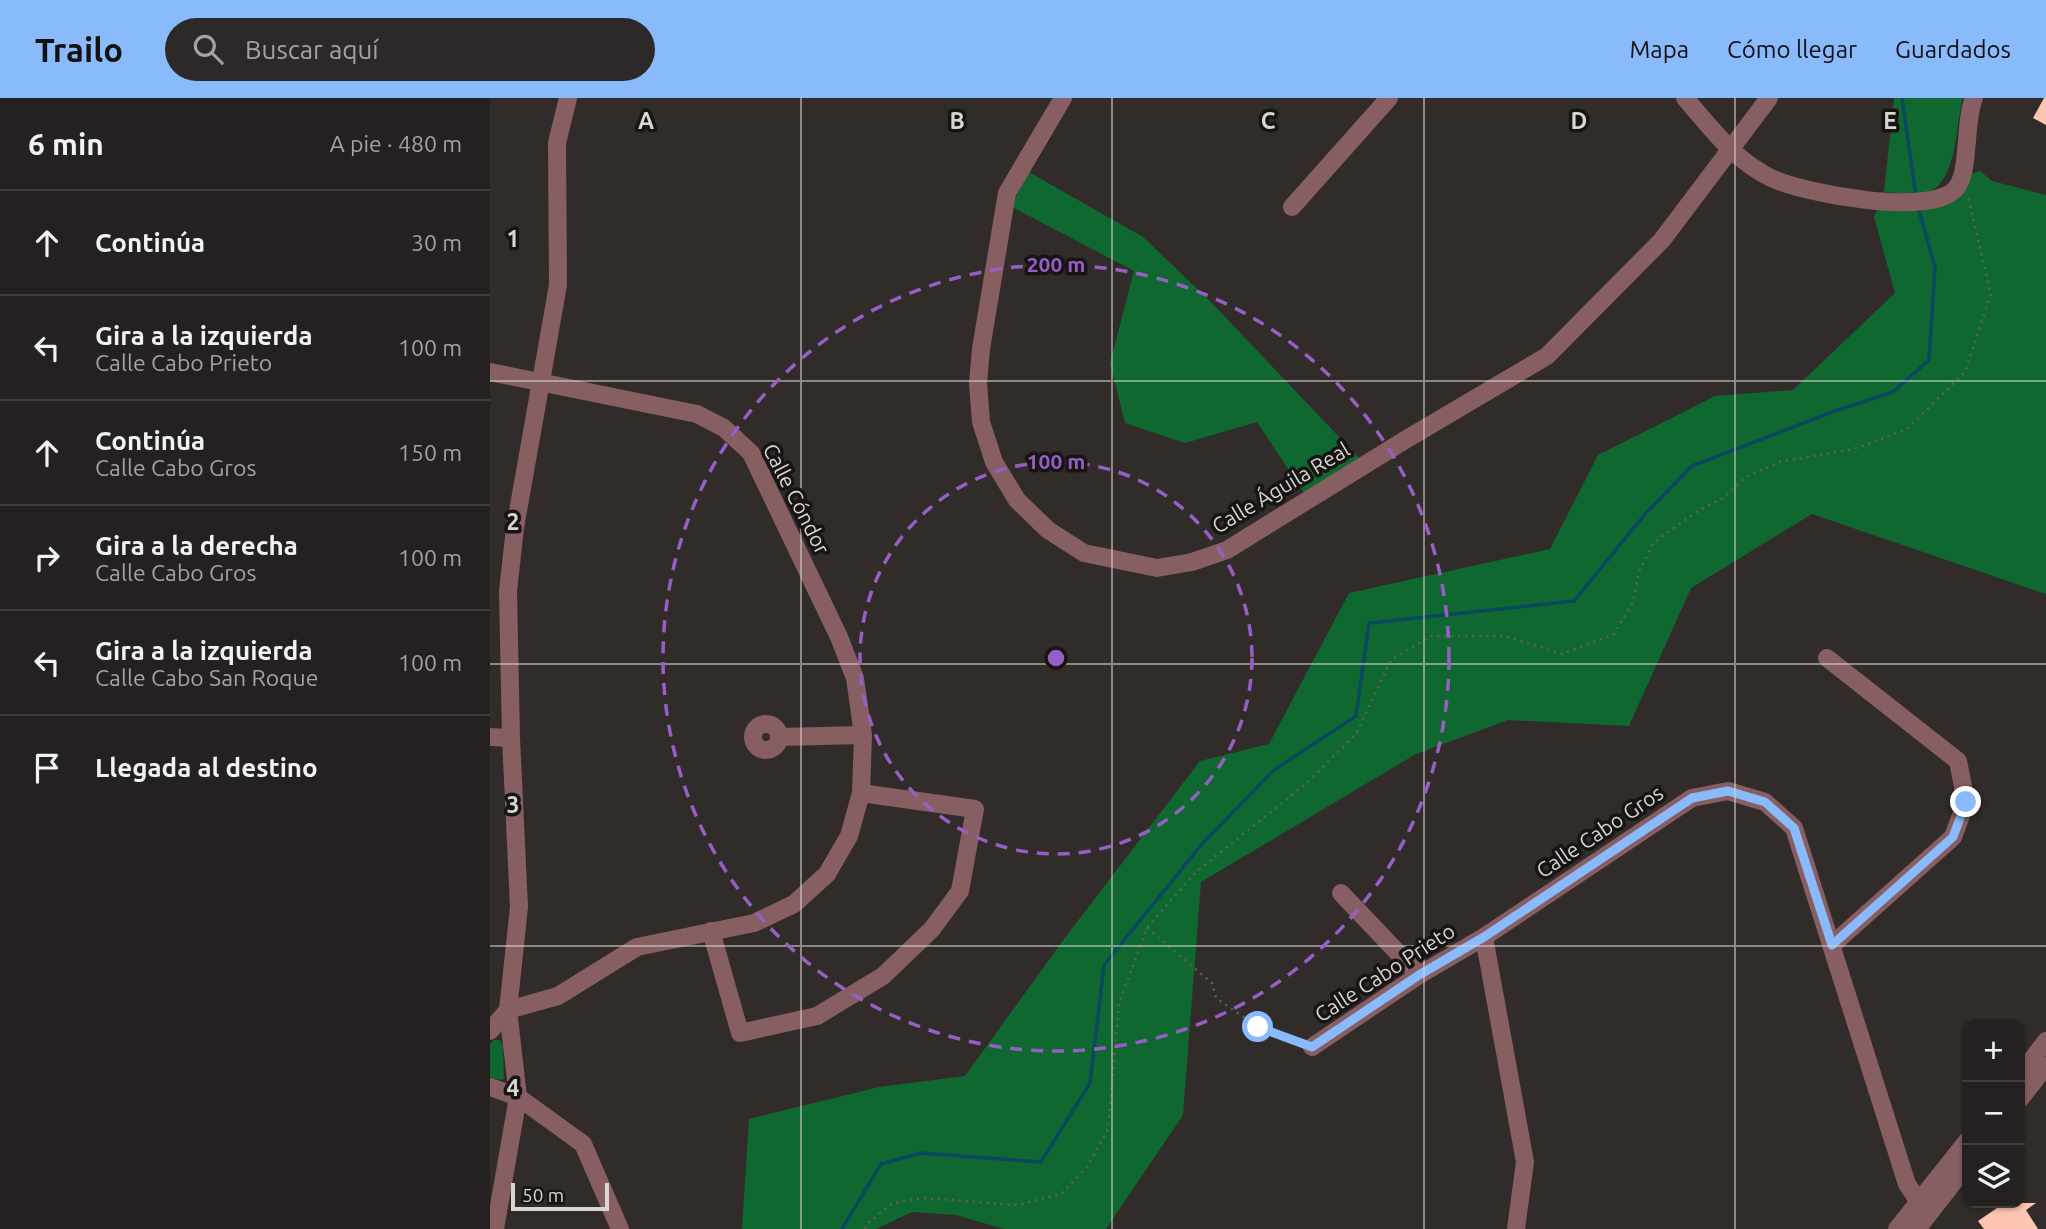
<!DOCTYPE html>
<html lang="es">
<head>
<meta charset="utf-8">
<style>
	body { margin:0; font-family:Ubuntu,sans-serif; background:#2d2929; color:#f1f3f6 }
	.controls { position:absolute; right:21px; bottom:21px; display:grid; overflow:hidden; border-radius:14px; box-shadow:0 2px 5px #0004 }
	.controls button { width:63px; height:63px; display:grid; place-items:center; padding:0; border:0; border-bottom:2px solid #423e3e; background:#252120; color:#f1f3f6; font:35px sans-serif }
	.scale { position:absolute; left:21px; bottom:18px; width:98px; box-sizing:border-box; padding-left:7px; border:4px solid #d8d5d3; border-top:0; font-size:19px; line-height:24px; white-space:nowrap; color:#d8d5d3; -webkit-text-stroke:5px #171514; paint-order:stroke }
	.stop { position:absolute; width:21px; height:21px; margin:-16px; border:5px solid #89bafc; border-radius:50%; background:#fff }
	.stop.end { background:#89bafc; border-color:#fff; box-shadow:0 2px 7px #0008 }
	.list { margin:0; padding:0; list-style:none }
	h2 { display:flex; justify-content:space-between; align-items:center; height:91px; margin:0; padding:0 28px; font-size:30px }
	h2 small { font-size:23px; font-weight:400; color:#a3a3a5 }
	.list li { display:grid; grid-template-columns:46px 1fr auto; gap:21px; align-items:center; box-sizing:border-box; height:105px; padding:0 28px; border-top:2px solid #423e3e }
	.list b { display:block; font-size:26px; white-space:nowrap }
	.list p { margin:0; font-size:23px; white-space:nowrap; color:#a3a3a5 }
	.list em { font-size:23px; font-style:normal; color:#a3a3a5 }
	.icon { flex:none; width:38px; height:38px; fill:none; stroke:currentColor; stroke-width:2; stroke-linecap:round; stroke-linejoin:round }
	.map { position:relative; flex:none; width:1556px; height:1131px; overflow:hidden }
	header { display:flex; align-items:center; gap:42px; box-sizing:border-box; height:98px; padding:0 35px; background:#89bafc; color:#111 }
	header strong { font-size:33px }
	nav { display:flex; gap:38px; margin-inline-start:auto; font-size:24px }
	.search { width:490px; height:63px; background:#2d2929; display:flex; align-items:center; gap:18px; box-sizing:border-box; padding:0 24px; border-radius:38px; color:#a3a3a5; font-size:26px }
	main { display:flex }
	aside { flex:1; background:#252120 }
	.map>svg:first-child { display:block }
	.green { fill:#106831 }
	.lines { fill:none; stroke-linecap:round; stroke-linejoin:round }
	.stream { stroke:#0a4860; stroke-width:3.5 }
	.building { fill:#fec6b0 }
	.path { stroke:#635f5d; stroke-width:2.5; stroke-dasharray:2 5; stroke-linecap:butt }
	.minor { stroke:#875e61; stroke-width:18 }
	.route { stroke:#89bafc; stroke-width:9 }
	.grid { fill:none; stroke:#d8d5d3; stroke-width:2; stroke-opacity:0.55 }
	.ring { fill:none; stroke:#975fc5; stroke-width:3.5; stroke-dasharray:12 9 }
	.labels { text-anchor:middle; stroke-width:7; stroke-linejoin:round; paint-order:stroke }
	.street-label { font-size:21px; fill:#d8d5d3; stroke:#171514 }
	.grid-label { font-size:23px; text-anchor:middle; font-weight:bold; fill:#d8d5d3; stroke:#171514; stroke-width:7; stroke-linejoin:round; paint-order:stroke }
	.centre { fill:#975fc5; stroke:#171514; stroke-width:3.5 }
	.ring-label { font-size:21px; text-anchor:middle; font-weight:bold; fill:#975fc5; stroke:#171514; stroke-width:7; stroke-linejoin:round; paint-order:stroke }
</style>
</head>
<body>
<header>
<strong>Trailo</strong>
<div class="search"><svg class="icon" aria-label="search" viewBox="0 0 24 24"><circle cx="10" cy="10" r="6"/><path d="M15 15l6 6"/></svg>Buscar aquí</div>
<nav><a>Mapa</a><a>Cómo llegar</a><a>Guardados</a></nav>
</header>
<main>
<aside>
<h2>6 min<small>A pie · 480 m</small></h2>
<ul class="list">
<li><svg class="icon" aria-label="ahead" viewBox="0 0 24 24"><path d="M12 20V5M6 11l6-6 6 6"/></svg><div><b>Continúa</b></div><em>30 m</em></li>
<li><svg class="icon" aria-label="left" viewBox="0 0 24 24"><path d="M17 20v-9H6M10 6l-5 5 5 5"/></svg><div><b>Gira a la izquierda</b><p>Calle Cabo Prieto</p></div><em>100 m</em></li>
<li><svg class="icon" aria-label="ahead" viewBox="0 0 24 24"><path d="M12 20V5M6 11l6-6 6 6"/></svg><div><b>Continúa</b><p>Calle Cabo Gros</p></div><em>150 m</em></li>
<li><svg class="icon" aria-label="right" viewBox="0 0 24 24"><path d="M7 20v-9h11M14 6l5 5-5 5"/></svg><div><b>Gira a la derecha</b><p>Calle Cabo Gros</p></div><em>100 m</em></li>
<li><svg class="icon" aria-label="left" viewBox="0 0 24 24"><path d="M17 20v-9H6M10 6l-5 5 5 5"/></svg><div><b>Gira a la izquierda</b><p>Calle Cabo San Roque</p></div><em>100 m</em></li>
<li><svg class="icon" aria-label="arrive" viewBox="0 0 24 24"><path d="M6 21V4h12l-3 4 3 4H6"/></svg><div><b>Llegada al destino</b></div></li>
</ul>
</aside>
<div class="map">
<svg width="1556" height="1131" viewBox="0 0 1556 1131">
	<rect width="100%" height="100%" fill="#312c2a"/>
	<g class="green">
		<path d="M1404 0H1473C1465 28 1468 89 1433 96 1421 98 1406 94 1394 94Z"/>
		<polygon points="537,73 653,139 718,201 871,362 814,395 767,324 695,345 635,325 620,265 644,173 522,109"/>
		<polygon points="1490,73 1502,83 1556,97 1556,496 1322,416 1201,490 1139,628 1018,622 926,656 711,784 693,1017 616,1131 514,1131 466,1117 422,1114 386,1131 252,1131 259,1021 389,989 475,978 574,841 710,663 779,646 859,495 1060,451 1108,357 1225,298 1303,292 1405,195 1384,119 1388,110 1425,110 1477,77"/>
		<polygon points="4,942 10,942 13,948 14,980 12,982 0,980 0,946"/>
	</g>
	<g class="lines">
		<g class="stream">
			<polyline points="1412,0 1426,98"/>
			<polyline points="352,1131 391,1066 430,1055 551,1064 600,985 614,867 712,746 784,672 866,618 879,525 1084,503 1156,415 1202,368 1342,314 1403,294 1439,262 1445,169 1428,109"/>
		</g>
	</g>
	<g class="building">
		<polygon points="1554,0 1556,0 1556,27 1543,20"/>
		<polygon points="1511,1105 1546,1105 1536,1112 1548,1131 1494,1131 1488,1123 1507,1110 1506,1108"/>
	</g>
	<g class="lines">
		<g class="path">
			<polyline points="657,830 722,885 726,900 768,929 809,944"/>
			<polyline points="375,1131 378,1125 403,1105 433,1100 528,1107 571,1096 597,1069 618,1031 629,905 657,830 706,774 818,684 866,636 901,562 941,538 1015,538 1072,556 1124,536 1143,504 1149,474 1164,444 1208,413 1233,400 1256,379 1289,364 1364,351 1417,331 1475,274 1501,196 1478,99"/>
		</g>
		<g class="minor">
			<polyline points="573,0 517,95 491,251 488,285 491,324 504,364 527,402 558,432 594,455 667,470 702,464 737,452 915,342 1057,258 1172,142 1279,0"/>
			<path d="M1195 0C1221 30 1244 62 1281 80 1313 95 1444 121 1467 89 1480 72 1474 24 1484 0"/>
			<polyline points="802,109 899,0"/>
			<polyline points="0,274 207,316 234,330 261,355 349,539 365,580 373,637 371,695 359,738 337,776 304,806 264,825 147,849 68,898 18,912"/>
			<polyline points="1337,560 1468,663 1476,704 1463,739 1342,847"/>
			<circle cx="276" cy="639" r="13"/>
			<polyline points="0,639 21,640"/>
			<polyline points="289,639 373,637"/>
			<polyline points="851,795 929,877"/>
			<polyline points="221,833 250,935 327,918 393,878 442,831 470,793 485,711 371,695"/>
			<polyline points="0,933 18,912"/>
			<polyline points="822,949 929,877 994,839"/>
			<polyline points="1530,977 1556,943"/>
			<polyline points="0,989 28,999 93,1046 130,1131"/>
			<polyline points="1530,1001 1556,968"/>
			<polyline points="5,1131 28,999 18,912 29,809 21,640 18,493 25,430 68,187 67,45 78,0"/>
			<polyline points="1026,1131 1035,1064 994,839 1202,700 1238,693 1275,704 1304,730 1417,1086 1429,1104 1441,1113"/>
			<polyline points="1407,1131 1477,1043"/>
			<polyline points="1427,1131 1477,1067"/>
		</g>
	</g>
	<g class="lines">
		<polyline class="route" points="768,929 822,949 929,877 994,839 1202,700 1238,693 1275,704 1304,730 1342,847 1463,739 1476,704"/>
	</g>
	<path class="grid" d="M311 0V1131M622 0V1131M934 0V1131M1245 0V1131M0 283H1556M0 566H1556M0 848H1556"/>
	<g class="ring">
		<circle cx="566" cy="560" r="196"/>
		<circle cx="566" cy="560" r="393"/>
	</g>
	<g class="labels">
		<g class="street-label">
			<text transform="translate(791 390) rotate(-31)" y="7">Calle Águila Real</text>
			<text transform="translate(306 401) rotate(63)" y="7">Calle Cóndor</text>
			<text transform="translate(1110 734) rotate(-34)" y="7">Calle Cabo Gros</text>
			<text transform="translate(895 875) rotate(-33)" y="7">Calle Cabo Prieto</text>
		</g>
	</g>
	<g class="grid-label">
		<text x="156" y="31">A</text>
		<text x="467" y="31">B</text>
		<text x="778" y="31">C</text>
		<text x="1089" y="31">D</text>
		<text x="1400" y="31">E</text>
		<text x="23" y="149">1</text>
		<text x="23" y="432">2</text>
		<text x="23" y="715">3</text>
		<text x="23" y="998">4</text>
	</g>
	<circle cx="566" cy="560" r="10" class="centre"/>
	<g class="ring-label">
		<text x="566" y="174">200 m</text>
		<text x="566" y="371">100 m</text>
	</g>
</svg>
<div class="controls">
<button>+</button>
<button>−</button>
<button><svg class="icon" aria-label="layers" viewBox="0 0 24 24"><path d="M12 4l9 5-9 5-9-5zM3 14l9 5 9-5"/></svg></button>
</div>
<div class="scale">50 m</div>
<div class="stop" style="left:768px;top:929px"></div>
<div class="stop end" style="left:1476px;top:704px"></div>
</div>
</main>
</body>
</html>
